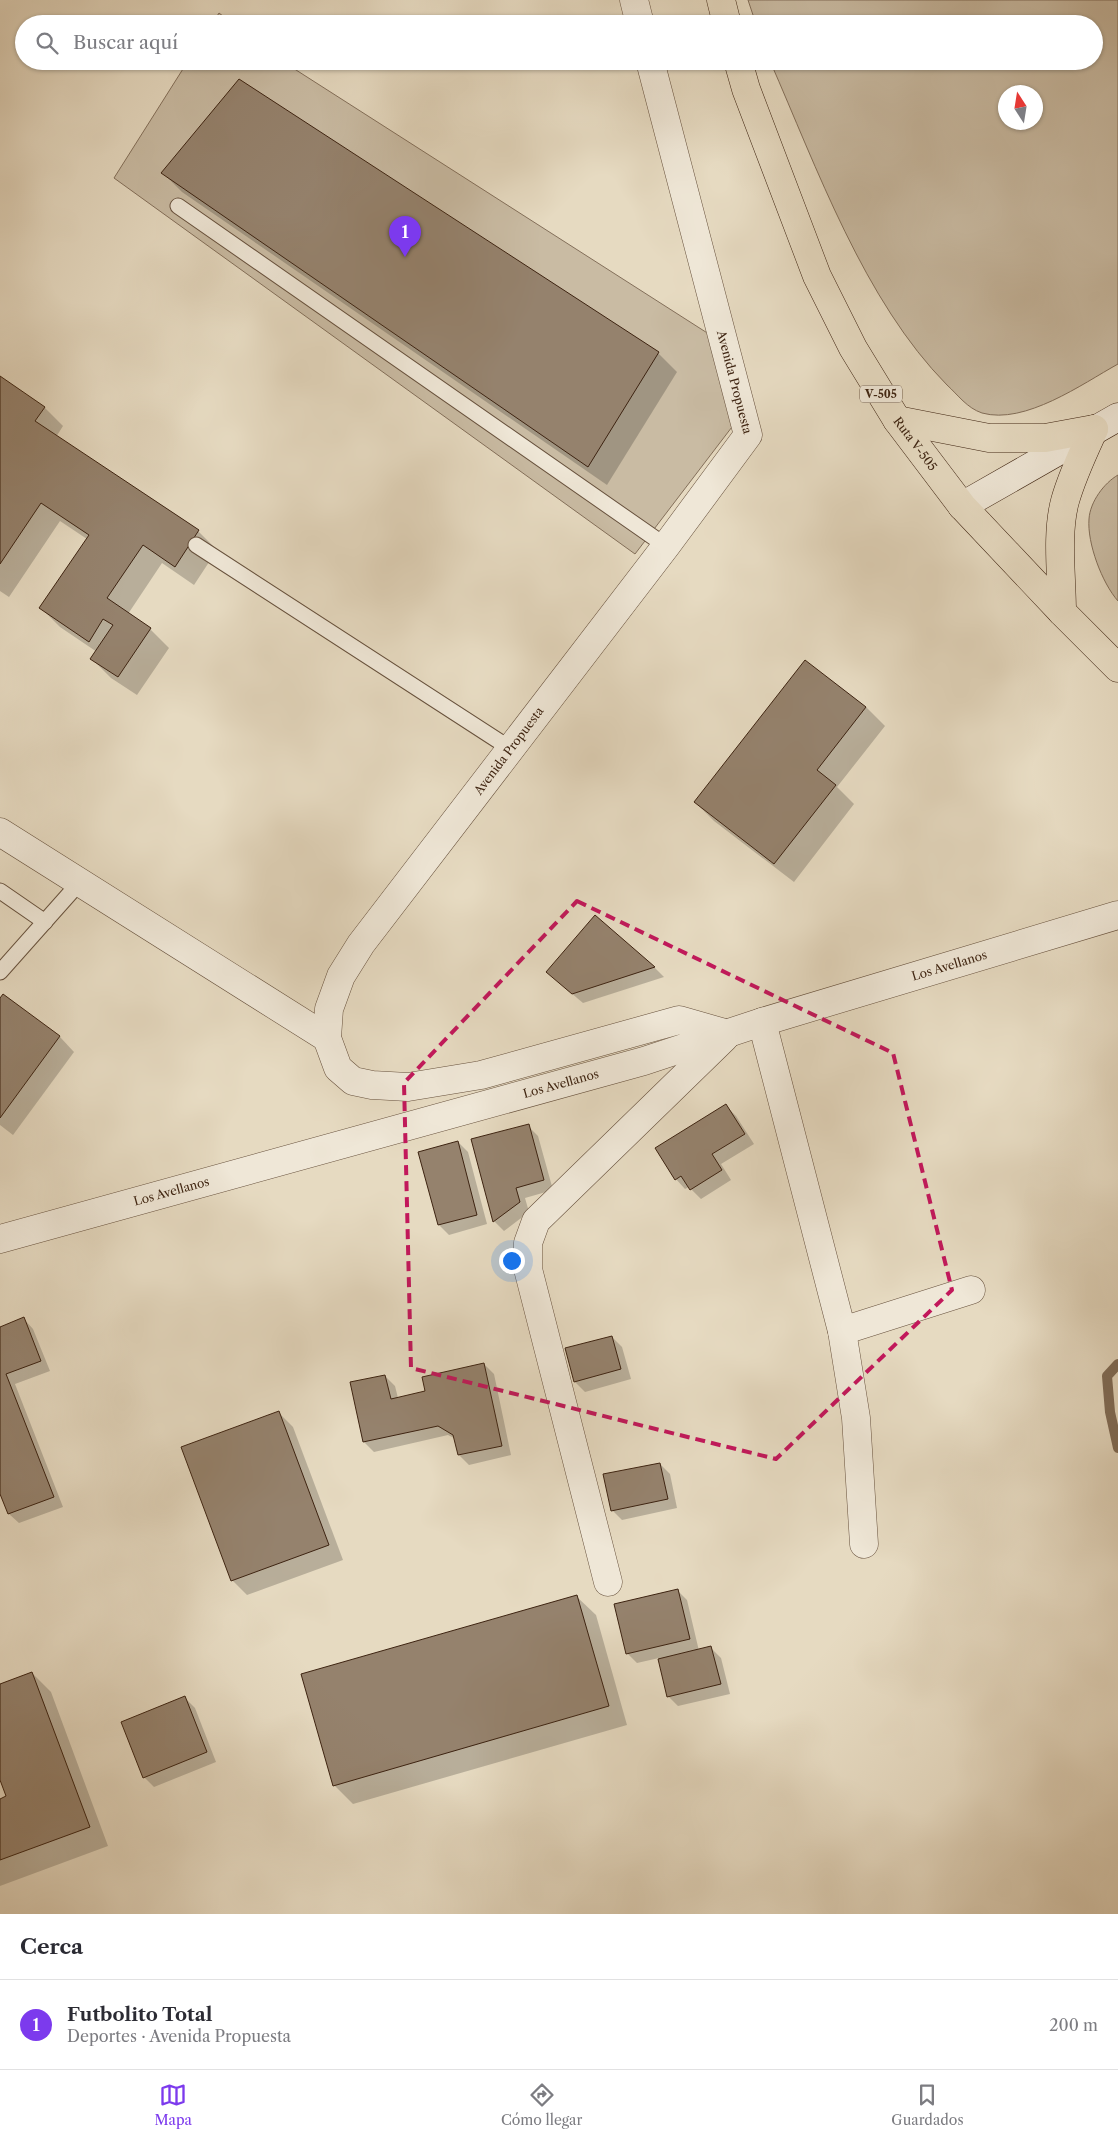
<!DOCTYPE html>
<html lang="es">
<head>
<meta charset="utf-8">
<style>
	body { margin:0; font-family:"Libre Caslon Text",serif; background:#f7f7f7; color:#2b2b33 }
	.compass { position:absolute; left:998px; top:85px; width:45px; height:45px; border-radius:50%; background:#fff; box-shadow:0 1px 4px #0004; rotate:348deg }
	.you { position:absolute; left:511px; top:1260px; width:18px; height:18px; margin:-12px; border:4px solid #fff; border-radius:50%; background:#1a73e8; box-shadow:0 0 0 8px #1a73e833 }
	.badge { display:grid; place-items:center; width:32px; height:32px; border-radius:50%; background:#7c3aed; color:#fff; font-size:16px; font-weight:700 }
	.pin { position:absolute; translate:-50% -41px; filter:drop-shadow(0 1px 2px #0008) }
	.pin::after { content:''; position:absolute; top:26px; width:18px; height:15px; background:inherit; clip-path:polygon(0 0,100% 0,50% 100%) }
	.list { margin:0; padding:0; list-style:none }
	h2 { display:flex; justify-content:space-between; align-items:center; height:65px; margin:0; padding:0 20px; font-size:21px }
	h2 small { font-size:16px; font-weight:400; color:#7c7c81 }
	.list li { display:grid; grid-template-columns:32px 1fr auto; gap:15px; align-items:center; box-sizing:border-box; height:90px; padding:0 20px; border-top:1px solid #e1e1e2 }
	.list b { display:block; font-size:19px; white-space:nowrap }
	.list p { margin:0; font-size:16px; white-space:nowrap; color:#7c7c81 }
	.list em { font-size:16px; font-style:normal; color:#7c7c81 }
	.icon { flex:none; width:28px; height:28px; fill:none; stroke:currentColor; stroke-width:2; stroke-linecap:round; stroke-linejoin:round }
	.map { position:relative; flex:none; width:1118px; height:1914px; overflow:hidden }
	.search { position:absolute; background:#fff; box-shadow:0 1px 4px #0004; left:15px; right:15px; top:15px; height:55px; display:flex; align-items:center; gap:12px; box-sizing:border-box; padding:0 18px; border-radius:28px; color:#7c7c81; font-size:19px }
	.sheet { height:155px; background:#fff }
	nav { display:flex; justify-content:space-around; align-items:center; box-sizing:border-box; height:70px; border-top:1px solid #e1e1e2; background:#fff; font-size:14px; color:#7c7c81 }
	nav a { display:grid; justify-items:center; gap:2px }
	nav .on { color:#7c3aed }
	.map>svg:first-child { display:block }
	.green { fill:#c9bba3; stroke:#836f5a; fill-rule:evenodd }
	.shadow { fill:#0003 }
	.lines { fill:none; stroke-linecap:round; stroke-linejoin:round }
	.stream { stroke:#806c57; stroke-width:10 }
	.building { fill:#95826d; stroke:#3d2311 }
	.lane-casing { stroke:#67513d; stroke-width:17 }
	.street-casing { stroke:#67513d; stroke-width:29 }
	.secondary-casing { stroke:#3d2311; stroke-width:29 }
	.primary-casing { stroke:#3d2311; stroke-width:29 }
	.lane { stroke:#efe7d7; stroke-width:15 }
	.street { stroke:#efe7d7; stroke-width:28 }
	.secondary { stroke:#efe7d7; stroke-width:28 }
	.primary { stroke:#e6dac1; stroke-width:28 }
	.marked { fill:none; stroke:#c2185b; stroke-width:4; stroke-dasharray:10 6; stroke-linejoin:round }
	.labels { text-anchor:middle; stroke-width:4; stroke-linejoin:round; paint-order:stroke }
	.shield { fill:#efe7d7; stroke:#725e4c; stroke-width:1 }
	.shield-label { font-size:11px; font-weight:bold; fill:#3d2311 }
	.street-label { font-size:12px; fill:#3d2311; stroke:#efe7d7 }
</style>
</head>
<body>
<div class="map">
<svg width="1118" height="1914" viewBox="0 0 1118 1914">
	<rect width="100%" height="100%" fill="#e6dac1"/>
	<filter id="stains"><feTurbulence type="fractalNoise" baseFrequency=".004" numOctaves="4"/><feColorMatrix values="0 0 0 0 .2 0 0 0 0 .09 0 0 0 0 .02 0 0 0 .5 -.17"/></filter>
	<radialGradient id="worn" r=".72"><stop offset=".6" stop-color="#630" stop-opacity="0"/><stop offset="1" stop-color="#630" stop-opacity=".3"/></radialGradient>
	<g class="green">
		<path d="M748 0H1118V364C1082 384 1025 425 982 413 967 408 958 395 947 385 864 301 817 168 770 61H1094V24H756ZM1036 92V122H1006V92Z"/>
		<polygon points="219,13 233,24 212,24"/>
		<polygon points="188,61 282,61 712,336 735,423 635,554 114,178"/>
		<path d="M1118 475V601C1102 583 1087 543 1089 519 1090 502 1104 483 1118 475Z"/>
	</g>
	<g class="shadow">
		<polygon points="239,81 658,353 677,372 607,485 182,192 163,173"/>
		<polygon points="0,378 45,408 63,426 56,437 198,531 217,550 194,585 162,563 128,614 150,629 169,648 137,695 111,678 92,659 97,652 60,627 41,608 87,539 60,521 9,597 0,591"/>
		<polygon points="866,707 885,726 837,787 854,804 794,882 714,821 695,802"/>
		<polygon points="595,917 655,968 664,977 583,1003 557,981"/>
		<polygon points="4,996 60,1037 74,1052 13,1135 0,1125 0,1000"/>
		<polygon points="726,1106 736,1116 754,1144 721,1164 731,1180 701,1199 689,1187 685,1189 676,1179"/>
		<polygon points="528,1126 538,1136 553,1190 525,1198 529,1212 504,1231 494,1221 473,1140"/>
		<polygon points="458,1142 468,1152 487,1224 449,1235 439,1225 420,1152"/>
		<polygon points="24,1319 33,1329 50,1371 15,1384 63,1507 19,1523 9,1514 2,1495 0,1496 0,1328"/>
		<polygon points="612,1337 622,1347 631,1379 585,1392 575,1382 566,1349"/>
		<polygon points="484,1364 494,1374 511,1455 469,1465 459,1455 456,1439 448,1435 374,1452 364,1442 385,1376 395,1386 398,1398 426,1392"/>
		<polygon points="278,1412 293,1427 343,1560 247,1595 232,1580"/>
		<polygon points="660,1464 670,1474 677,1508 622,1520 612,1510"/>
		<polygon points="677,1590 687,1600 699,1651 711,1648 721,1658 730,1694 678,1706 668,1696 659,1658 637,1663 627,1653"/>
		<polygon points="576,1596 596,1615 627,1725 353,1804 334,1785"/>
		<polygon points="32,1673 51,1692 108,1846 0,1886 0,1800 8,1797 0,1776 0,1685"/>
		<polygon points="185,1698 195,1708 216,1762 154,1787 144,1777"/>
	</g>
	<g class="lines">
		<polyline class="stream" points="1118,1364 1107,1376 1110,1412 1118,1448"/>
	</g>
	<g class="building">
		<polygon points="239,79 659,352 588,467 161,173"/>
		<polygon points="0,376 45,407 35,421 199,530 175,567 143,545 107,598 151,628 118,677 90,659 113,625 103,619 89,642 39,608 89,535 41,503 0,564"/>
		<polygon points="805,660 866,707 817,770 836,785 774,864 694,802"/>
		<polygon points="595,915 655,967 572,994 546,972"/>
		<polygon points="3,994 60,1036 0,1118 0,998"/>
		<polygon points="726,1104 745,1134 712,1154 722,1170 690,1190 681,1176 675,1180 655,1148"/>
		<polygon points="529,1124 544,1180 516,1188 520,1202 493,1222 471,1139"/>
		<polygon points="458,1141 477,1215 438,1225 418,1152"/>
		<polygon points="24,1317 41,1361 6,1374 54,1497 8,1514 0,1494 0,1327"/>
		<polygon points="612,1336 621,1369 574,1382 565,1348"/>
		<polygon points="484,1363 502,1446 458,1455 453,1435 438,1426 363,1442 350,1382 385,1375 391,1399 425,1391 422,1377"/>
		<polygon points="279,1411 329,1545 231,1581 181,1447"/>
		<polygon points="660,1463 668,1499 611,1511 603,1474"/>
		<polygon points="678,1589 690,1639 626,1654 614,1604"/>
		<polygon points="577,1595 609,1706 333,1786 301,1674"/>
		<polygon points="711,1646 721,1684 667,1697 658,1659"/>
		<polygon points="32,1672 90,1827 0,1860 0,1799 6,1796 0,1780 0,1684"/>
		<polygon points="185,1696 207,1752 143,1778 121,1722"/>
	</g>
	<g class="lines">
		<g class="lane-casing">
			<g id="lane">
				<polyline points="178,206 666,546"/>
				<polyline points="196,545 511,749"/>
				<polyline points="0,891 45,922"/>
				<polyline points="0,972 80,882"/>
			</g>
		</g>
		<g class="street-casing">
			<g id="street">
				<polyline points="634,0 640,24"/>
				<path id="s1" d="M650 61 748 435 666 546 361 944 341 976 329 1009 327 1038 338 1068 353 1081 372 1085 408 1087 481 1075 679 1020 728 1034"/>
				<polyline points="0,832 327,1038"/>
				<polyline points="762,1022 842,1331 856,1418 864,1544"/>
				<path id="s2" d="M0 1239 644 1061 762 1022 1118 915"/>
				<polyline points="842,1331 971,1290"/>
				<polyline points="608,1582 528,1269 528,1243 536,1221 724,1038"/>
			</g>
		</g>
		<g class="secondary-casing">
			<polyline id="secondary" points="962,506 1118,417"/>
		</g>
		<g class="primary-casing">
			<g id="primary">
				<polyline points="721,0 727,24"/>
				<path id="s3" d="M738 61 746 89 817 276 853 348 897 420 962 506 1062 612 1118 668"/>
				<polyline points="897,420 989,438 1045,438 1094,429"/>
				<path d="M1062 612C1062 578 1056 534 1065 501 1072 476 1083 453 1094 429"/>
			</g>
		</g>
		<use href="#lane" class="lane"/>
		<use href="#street" class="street"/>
		<use href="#secondary" class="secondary"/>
		<use href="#primary" class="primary"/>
	</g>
	<path class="marked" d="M577 901 893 1053 952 1290 776 1459 411 1368 404 1083Z"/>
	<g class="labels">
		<rect class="shield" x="860" y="385.5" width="42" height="17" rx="4"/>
		<g class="shield-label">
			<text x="881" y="398">V-505</text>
		</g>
		<g class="street-label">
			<text dy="4" stroke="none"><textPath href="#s1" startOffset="332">Avenida Propuesta</textPath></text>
			<text dy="4" stroke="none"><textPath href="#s3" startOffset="424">Ruta V-505</textPath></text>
			<text transform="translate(509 751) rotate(-53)" y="4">Avenida Propuesta</text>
			<text dy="4" stroke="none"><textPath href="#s2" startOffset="988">Los Avellanos</textPath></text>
			<text dy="4" stroke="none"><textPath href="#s2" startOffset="582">Los Avellanos</textPath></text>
			<text dy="4" stroke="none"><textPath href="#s2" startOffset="178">Los Avellanos</textPath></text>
		</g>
	</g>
	<rect width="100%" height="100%" filter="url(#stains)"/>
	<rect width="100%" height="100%" fill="url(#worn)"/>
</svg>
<svg class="compass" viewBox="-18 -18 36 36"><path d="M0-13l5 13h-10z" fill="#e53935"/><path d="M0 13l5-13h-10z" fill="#7c7c81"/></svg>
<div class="you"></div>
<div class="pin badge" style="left:405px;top:257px">1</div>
<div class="search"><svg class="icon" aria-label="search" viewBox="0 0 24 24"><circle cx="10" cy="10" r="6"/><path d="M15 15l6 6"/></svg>Buscar aquí</div>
</div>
<section class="sheet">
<h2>Cerca<small></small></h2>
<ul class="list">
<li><span class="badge">1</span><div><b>Futbolito Total</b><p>Deportes · Avenida Propuesta</p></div><em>200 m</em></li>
</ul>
</section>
<nav>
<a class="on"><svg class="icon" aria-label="map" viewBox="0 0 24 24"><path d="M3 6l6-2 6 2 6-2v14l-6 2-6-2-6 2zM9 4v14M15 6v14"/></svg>Mapa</a>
<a><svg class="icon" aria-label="directions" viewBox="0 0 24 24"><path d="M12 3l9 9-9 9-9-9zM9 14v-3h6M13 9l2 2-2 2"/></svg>Cómo llegar</a>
<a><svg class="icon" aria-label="saved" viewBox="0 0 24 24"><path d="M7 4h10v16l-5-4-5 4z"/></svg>Guardados</a>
</nav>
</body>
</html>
